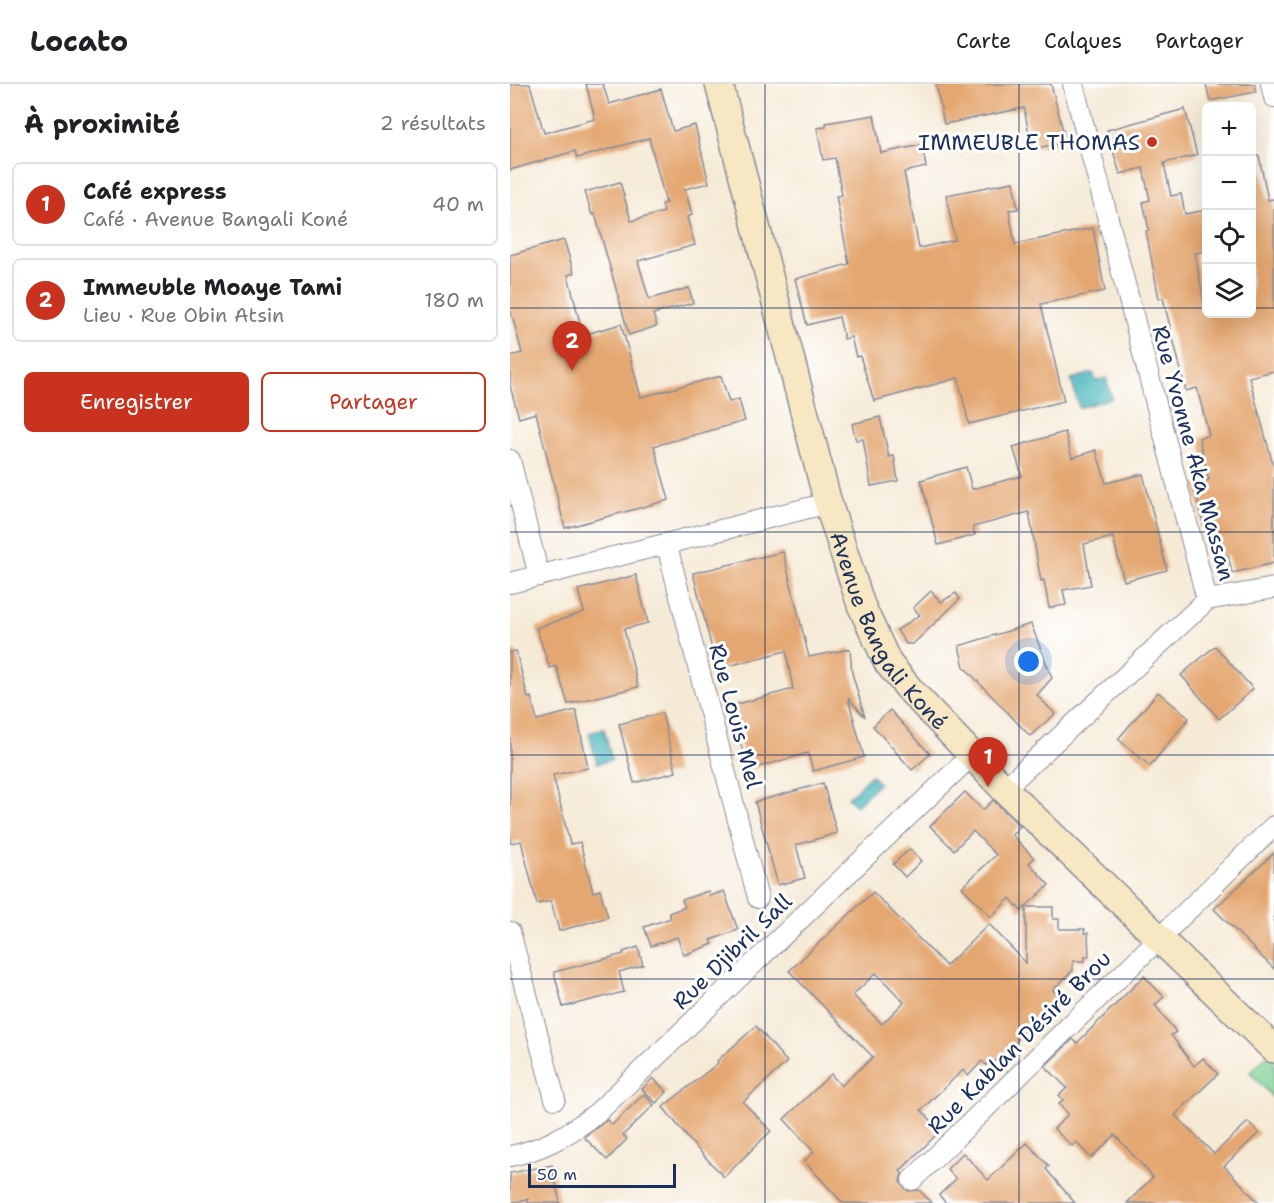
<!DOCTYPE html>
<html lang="fr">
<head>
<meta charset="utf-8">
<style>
	body { margin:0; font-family:"Shantell Sans",sans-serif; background:#f2f2f2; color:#202124 }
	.controls { position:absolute; right:18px; top:18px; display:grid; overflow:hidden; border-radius:9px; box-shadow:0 6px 24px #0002 }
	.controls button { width:54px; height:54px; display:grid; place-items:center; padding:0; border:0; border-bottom:2px solid #e0e0e0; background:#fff; color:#202124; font:30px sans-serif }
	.scale { position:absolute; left:18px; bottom:15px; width:148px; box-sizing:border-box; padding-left:6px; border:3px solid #1b2f5e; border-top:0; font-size:16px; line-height:21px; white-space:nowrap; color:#1b2f5e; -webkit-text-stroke:4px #fff; paint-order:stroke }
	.you { position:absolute; left:519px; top:578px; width:21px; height:21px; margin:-15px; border:4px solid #fff; border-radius:50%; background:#1a73e8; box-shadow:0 0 0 9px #1a73e833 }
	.badge { display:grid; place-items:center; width:39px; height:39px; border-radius:50%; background:#c8321e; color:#fff; font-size:20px; font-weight:700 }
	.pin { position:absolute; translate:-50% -50px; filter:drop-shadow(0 2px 3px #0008) }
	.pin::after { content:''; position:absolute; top:32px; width:21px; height:18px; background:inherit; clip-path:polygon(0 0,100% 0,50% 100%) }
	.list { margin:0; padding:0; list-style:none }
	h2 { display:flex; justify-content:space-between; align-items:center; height:78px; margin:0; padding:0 24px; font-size:26px }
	h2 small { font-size:20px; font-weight:400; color:#757577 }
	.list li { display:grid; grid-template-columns:39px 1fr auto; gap:18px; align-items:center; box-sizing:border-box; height:84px; margin:0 12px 12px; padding:0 12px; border:2px solid #e0e0e0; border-radius:9px }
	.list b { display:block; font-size:22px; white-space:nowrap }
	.list p { margin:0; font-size:20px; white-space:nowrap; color:#757577 }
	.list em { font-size:20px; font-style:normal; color:#757577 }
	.actions { display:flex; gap:12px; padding:18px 24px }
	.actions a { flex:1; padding:14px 0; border:2px solid #c8321e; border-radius:9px; text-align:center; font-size:21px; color:#c8321e }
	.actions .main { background:#c8321e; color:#fff }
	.icon { flex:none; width:33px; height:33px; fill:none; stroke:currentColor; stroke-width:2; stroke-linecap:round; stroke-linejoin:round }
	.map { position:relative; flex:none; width:764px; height:1119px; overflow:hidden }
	header { display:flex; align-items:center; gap:36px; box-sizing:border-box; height:84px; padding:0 30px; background:#fff; border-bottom:2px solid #e0e0e0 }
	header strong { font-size:28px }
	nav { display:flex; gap:33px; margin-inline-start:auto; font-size:21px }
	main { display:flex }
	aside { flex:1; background:#fff }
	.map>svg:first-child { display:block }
	.green { fill:#7fd395; stroke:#4d817a; stroke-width:1.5 }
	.water { fill:#41b2b8; stroke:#2e708b; stroke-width:1.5 }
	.building { fill:#e4a771; fill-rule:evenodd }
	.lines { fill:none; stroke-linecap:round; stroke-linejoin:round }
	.street-casing { stroke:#888c9a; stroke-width:22 }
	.secondary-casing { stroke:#888c9a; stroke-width:30 }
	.street { stroke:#fff; stroke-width:20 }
	.secondary { stroke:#f7e8c3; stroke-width:27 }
	.grid { fill:none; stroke:#1b2f5e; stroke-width:1.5; stroke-opacity:0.55 }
	.poi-dot { fill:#c8321e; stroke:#fff; stroke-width:2 }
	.labels { text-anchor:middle; stroke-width:6; stroke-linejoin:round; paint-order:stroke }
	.poi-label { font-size:22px; fill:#1b2f5e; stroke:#fff; text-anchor:end }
	.street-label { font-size:22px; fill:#1b2f5e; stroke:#fff }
</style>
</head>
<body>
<header>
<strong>Locato</strong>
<nav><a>Carte</a><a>Calques</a><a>Partager</a></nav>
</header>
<main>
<aside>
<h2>À proximité<small>2 résultats</small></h2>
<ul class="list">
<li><span class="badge">1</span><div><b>Café express</b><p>Café · Avenue Bangali Koné</p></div><em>40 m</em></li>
<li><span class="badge">2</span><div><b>Immeuble Moaye Tami</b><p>Lieu · Rue Obin Atsin</p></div><em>180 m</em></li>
</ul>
<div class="actions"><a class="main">Enregistrer</a><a>Partager</a></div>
</aside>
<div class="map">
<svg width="764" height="1119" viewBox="0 0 764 1119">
	<rect width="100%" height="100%" fill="#fff"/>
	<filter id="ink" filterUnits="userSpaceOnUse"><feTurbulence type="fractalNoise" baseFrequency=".0167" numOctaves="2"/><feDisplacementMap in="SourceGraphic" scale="12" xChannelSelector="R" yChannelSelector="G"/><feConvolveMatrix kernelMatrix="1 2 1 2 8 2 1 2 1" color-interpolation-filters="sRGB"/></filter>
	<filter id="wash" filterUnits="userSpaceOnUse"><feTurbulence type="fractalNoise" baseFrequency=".008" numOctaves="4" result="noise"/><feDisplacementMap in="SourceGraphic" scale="24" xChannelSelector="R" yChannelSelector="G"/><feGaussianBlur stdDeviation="1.35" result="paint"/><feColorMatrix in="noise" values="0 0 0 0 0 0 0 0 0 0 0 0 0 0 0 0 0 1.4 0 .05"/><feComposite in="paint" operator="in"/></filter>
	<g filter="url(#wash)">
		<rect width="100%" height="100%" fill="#f5ead6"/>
		<polygon class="green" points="764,965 764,1015 740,988"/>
		<g class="water">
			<polygon points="583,289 586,297 596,294 602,314 569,324 561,295"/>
			<polygon points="94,645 102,676 87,680 79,649"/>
			<polygon points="361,691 369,699 346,722 338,714"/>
		</g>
		<g id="blocks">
			<g class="building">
				<polygon points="0,0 20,0 34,49 85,35 76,0 93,0 99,20 151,5 163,47 185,41 199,99 175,105 182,131 177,133 185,161 128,177 139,215 179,204 183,219 143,230 147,242 119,251 85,130 82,131 75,108 110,98 121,137 154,128 152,120 156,119 139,54 67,74 65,67 0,86"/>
				<polygon points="426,0 541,0 556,58 522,65 514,24 434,40"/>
				<polygon points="696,0 745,0 746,8 700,17"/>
				<polygon points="675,25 687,71 654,79 661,112 671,110 675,130 696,126 696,167 685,169 696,230 741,230 741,73 749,72 758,116 764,115 764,287 739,293 764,384 764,479 722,489 718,471 710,473 702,442 694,444 684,400 699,396 689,354 699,351 687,304 676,307 653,214 649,215 636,147 639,146 633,118 640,116 633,84 610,90 597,46"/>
				<polygon points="364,31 371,69 412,61 416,83 394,88 409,164 445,156 436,111 503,98 508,125 499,126 505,160 583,144 595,207 531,220 554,317 459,340 448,294 364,317 350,272 346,273 341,253 334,255 329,233 297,241 285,195 339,180 326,112 332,111 325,74 313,76 307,44 316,43 316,39"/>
				<polygon points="54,156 64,189 58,191 73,251 111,240 131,313 211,292 219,318 229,315 235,337 144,362 159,416 55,444 26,329 9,334 0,302 0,272 12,269 0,224 0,171"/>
				<polygon points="370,333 379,373 384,372 388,397 361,402 353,355 346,356 342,340"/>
				<polygon points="555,348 562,374 586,366 596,399 633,390 657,486 614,497 603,453 574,460 581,501 553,506 556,521 539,524 534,496 531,497 519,428 463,443 465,451 428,461 411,396 456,383 462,405 512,392 503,363"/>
				<polygon points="273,468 299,573 340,565 342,589 355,633 338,614 354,673 303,687 298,669 238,686 220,622 283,605 276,567 207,585 183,489"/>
				<polygon points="126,491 138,539 114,545 128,603 58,620 46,582 40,584 26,544 74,528 68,506"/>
				<polygon points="421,507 431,518 446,509 450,515 403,560 396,560 387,546 410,531 403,524"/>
				<polygon points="521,540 542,594 527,611 545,630 520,652 454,583 449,562"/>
				<polygon points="705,562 743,605 709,635 671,591"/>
				<polygon points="6,567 18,614 21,613 27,636 66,626 78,684 43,691 60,760 70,758 83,808 90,806 98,833 49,847 41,817 27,820 11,757 0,759 0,568"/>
				<polygon points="648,608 679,634 640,682 608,655"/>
				<polygon points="380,626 420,670 402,686 363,642"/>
				<polygon points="152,629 166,688 124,699 109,640"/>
				<polygon points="313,699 327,749 286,761 295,794 268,801 245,718"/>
				<polygon points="455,708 473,726 483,716 510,742 502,751 524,774 519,779 539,801 511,827 500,814 481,833 452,803 486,771 463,747 444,766 420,742"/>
				<polygon points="400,765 411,777 395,793 383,780"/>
				<polygon points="764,769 764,885 704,825"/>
				<polygon points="198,807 200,812 214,807 228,846 201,856 203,860 174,871 167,853 141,862 134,843 161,834 159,829 175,823 172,816"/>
				<path d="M363 808 436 882 479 840 516 879V823H543V835H549V845H575L574 849H578L579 873H575V877H563V886L543 906 551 915 482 980 479 977 476 981 472 977 458 992 453 986 411 1026 431 1046 390 1087 392 1089 390 1098 398 1107 409 1106 422 1119H333L294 1077 304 1068 274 1035 321 990 331 1002 363 973 279 887ZM366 889 394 918 372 940 343 911Z"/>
				<polygon points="128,863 133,881 109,888 114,908 53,923 44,888 114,870 113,868"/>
				<polygon points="634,892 654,913 645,921 666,948 661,951 684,982 693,974 708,990 665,1031 704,1070 738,1038 749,1049 714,1082 749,1119 617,1119 643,1093 605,1051 581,1074 566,1058 562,1062 544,1045 558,1030 549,1020 553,1016 549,1011 557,1004 535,982 563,955 567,959"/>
				<polygon points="246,942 277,978 233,1018 261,1047 214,1093 181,1058 153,1023 208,979 207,977"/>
				<polygon points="143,994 157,1008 146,1019 132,1005"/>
				<polygon points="134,1010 144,1021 113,1051 117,1055 97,1076 74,1053 97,1036 102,1041"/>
				<polygon points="517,1059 539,1082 536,1085 565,1119 436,1119 429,1111 446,1095 437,1085 453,1069 478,1096"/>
				<polygon points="42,1081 50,1119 18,1119 18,1115 0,1119 0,1089"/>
			</g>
		</g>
	</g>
	<g filter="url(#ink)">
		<use href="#blocks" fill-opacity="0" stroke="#888c9a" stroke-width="1.5"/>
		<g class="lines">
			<g class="street-casing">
				<g id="street">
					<polyline points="761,0 764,13"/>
					<polyline points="0,376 29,492"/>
					<polyline points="157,462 248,814"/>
					<polyline points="0,499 318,419"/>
					<polyline points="697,516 764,504"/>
					<polyline points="494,705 697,516 563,0"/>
					<polyline points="0,848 45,1015"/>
					<path d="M0 1072C35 1065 59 1050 87 1029L461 672"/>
					<polyline points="402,1096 764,742"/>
				</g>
			</g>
			<g class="secondary-casing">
				<g id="secondary">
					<path id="s1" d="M209 0 318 419 351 521 378 579 401 607 494 705 764 965"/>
				</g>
			</g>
			<use href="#street" class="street"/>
			<use href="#secondary" class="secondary"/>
		</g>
	</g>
	<path class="grid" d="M255 0V1119M509 0V1119M0 224H696M742 224H764M0 448H764M0 671H764M0 895H764"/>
	<circle class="poi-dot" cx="642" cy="58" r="6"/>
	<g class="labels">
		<g class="poi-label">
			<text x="630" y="66">IMMEUBLE THOMAS</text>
		</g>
		<g class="street-label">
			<text transform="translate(684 369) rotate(75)" y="8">Rue Yvonne Aka Massan</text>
			<text dy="8" stroke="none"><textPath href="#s1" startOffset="576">Avenue Bangali Koné</textPath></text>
			<text transform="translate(226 632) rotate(75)" y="8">Rue Louis Mel</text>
			<text transform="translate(222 867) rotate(-44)" y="8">Rue Djibril Sall</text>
			<text transform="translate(509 958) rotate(-45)" y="8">Rue Kablan Désiré Brou</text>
		</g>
	</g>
</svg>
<div class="controls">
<button>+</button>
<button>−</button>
<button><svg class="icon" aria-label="locate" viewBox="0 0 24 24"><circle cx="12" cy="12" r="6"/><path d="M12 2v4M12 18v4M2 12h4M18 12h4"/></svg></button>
<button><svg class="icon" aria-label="layers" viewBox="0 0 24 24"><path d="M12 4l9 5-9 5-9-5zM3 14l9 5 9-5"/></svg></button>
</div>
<div class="scale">50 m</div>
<div class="you"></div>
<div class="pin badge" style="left:478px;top:703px">1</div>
<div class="pin badge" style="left:62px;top:287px">2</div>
</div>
</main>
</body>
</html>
